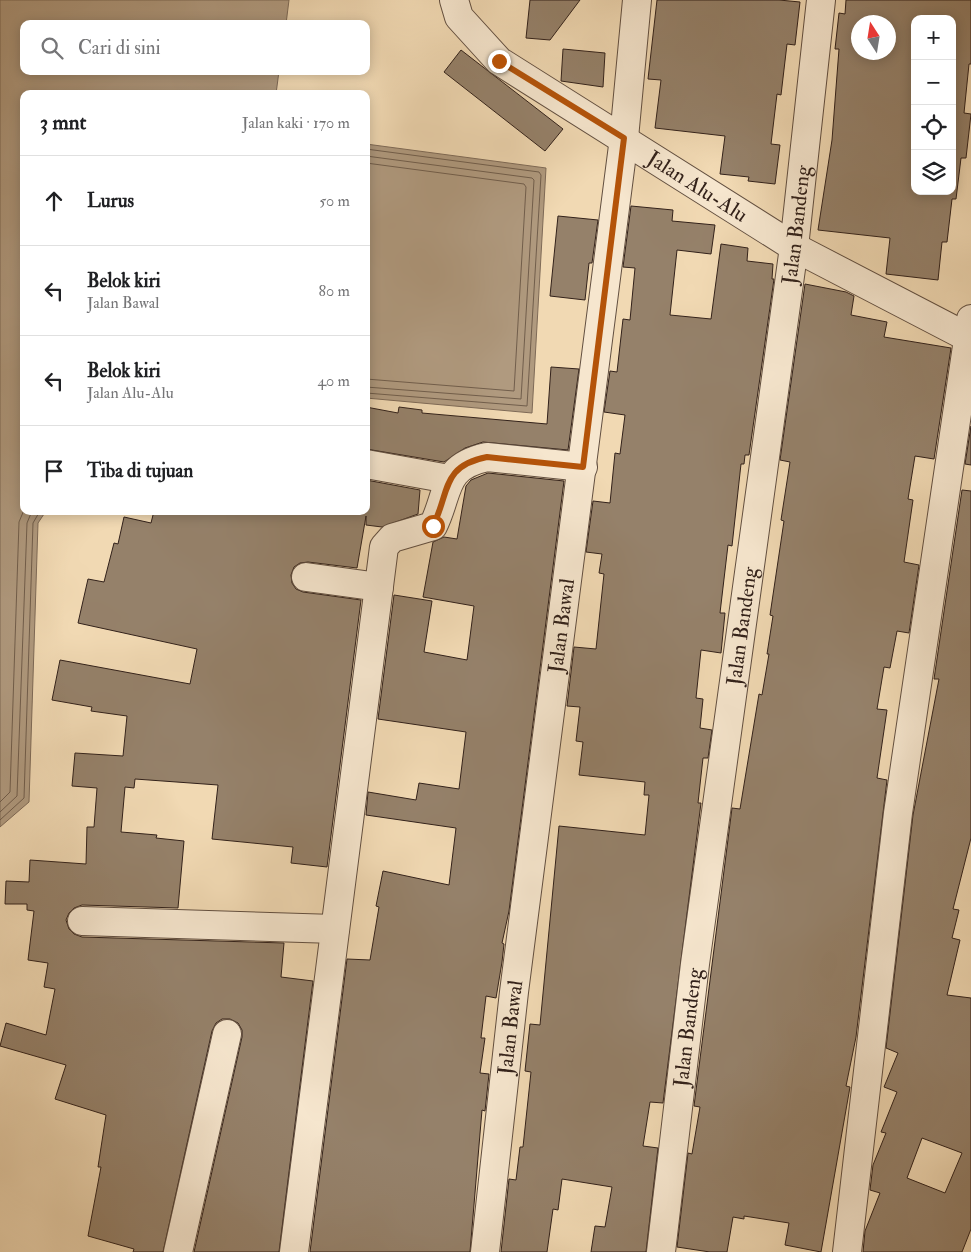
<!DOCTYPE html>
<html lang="id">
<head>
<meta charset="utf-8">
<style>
	body { margin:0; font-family:"IM FELL Double Pica",serif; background:#f6f6f6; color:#202124 }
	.controls { position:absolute; right:15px; top:15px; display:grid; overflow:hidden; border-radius:10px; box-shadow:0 2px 12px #0003 }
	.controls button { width:45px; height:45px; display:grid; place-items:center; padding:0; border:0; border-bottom:1px solid #e0e0e0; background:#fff; color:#202124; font:25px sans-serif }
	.compass { position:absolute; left:851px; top:15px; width:45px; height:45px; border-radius:50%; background:#fff; box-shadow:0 2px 12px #0003; rotate:348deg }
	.stop { position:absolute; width:15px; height:15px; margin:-11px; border:4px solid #b45309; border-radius:50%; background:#fff }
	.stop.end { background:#b45309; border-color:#fff; box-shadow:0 1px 5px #0008 }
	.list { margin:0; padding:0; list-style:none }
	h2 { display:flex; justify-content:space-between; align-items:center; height:65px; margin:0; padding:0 20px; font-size:21px }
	h2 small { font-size:16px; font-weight:400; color:#757577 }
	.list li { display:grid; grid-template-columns:32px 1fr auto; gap:15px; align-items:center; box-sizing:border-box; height:90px; padding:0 20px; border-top:1px solid #e0e0e0 }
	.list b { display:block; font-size:19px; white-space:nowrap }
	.list p { margin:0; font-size:16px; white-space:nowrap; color:#757577 }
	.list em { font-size:16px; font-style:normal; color:#757577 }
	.icon { flex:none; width:28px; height:28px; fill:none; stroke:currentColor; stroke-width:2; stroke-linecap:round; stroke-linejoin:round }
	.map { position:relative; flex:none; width:971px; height:1252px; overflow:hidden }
	.search { position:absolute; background:#fff; box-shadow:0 2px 12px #0003; left:20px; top:20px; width:350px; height:55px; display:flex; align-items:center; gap:12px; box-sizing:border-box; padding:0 18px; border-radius:10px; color:#757577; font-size:19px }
	.panel { position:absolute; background:#fff; box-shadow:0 2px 12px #0003; left:20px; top:90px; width:350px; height:425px; border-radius:10px }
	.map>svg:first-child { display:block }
	.water { fill:#b09a7f; stroke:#7e6a57 }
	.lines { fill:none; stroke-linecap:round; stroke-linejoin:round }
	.shore { stroke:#715e4c; stroke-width:1 }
	.building { fill:#95816a; stroke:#32211a; fill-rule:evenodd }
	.street-casing { stroke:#624f40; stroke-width:30 }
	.street { stroke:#f6e6ce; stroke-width:28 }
	.route { stroke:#b45309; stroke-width:6 }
	.labels { text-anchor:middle; stroke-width:5; stroke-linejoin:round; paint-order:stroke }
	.street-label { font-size:21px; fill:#32211a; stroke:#f6e6ce }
</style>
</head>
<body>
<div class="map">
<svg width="971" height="1252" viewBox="0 0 971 1252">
	<rect width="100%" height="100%" fill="#f1d9b3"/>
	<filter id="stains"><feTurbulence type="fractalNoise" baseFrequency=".004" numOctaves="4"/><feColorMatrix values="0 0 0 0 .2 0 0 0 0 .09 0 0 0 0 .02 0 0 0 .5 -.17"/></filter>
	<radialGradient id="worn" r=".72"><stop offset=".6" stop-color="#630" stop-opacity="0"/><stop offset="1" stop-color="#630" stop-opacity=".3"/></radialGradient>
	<g class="water">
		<polygon points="0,0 289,0 286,24 24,24 24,71 279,71 276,94 24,94 24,511 46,511 38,523 29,802 0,827"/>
		<polygon points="366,144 546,168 532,413 366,398"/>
	</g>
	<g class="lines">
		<g class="shore">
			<polyline points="366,149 539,172 541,175 527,406 366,393"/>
			<polyline points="366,156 532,178 534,180 521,399 366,387"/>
			<polyline points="366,163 524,184 526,187 514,391 366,379"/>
			<polyline points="0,802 10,792 19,522 24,510"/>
			<polyline points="0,812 17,796 27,523 32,511"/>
			<polyline points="0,820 24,798 33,523 40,511"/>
		</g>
	</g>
	<g class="building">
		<polygon points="530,0 580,0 550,40 526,38"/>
		<polygon points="657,0 779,0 800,2 795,45 787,44 781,95 777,94 771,144 780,145 775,184 748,181 749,177 720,174 725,136 655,128 661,80 648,79"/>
		<path d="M846 0H971V64H969L964 113 971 114 966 158H961L956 199H952L947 242H942L938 280 886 274 890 238 818 230 832 140 839 49H835L839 13 845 14ZM915 19H952V191H915ZM858 22H888V52H858Z"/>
		<polygon points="563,49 605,53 603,87 561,81"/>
		<polygon points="461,50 563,129 545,151 444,72"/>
		<polygon points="631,206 673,210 672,221 715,225 711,254 677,250 670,315 711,319 721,244 748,248 747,261 773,264 772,279 774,279 749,455 745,455 744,464 741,464 732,546 728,545 720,613 725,613 721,653 701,650 696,698 703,699 700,728 712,730 708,758 703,758 698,803 701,803 663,1103 650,1102 643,1146 658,1148 646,1252 591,1252 595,1226 605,1227 612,1187 562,1179 558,1210 553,1209 547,1252 501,1252 509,1179 516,1180 520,1147 523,1147 531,1072 525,1071 530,1024 540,1025 559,826 645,835 649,795 644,795 645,782 579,775 583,742 576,741 580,707 567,706 574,647 596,649 604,574 599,573 602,554 586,552 593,501 610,503 615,453 620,454 625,415 604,412 610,371 617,372 623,319 630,320 635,268 623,267"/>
		<polygon points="558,216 598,220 592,263 589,263 585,300 550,296"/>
		<polygon points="805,284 846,292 854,296 851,315 887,322 884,337 951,348 934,459 915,456 908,499 913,500 904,562 919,565 909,633 897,631 890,668 884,667 877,709 887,710 877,778 887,780 856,1037 846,1086 850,1087 821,1252 785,1245 789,1223 744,1216 744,1219 733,1217 727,1252 710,1252 677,1247 688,1153 692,1154 700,1107 694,1106 732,808 740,809 759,694 762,695 769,654 767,654 773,616 770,615 784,521 781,520 790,462 780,460"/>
		<polygon points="551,367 579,369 568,450 483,442 465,448 444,462 366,449 366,407 398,413 399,407 422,410 422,413 547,424"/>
		<polygon points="971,426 971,465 965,464"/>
		<polygon points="488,473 564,481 509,911 502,943 504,944 502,962 496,998 486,996 481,1038 485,1038 480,1073 489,1074 485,1111 482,1110 470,1252 310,1252 347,959 370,960 379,907 376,906 383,871 449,885 456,828 366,815 368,792 416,800 419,783 459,789 466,732 378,719 394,595 432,601 424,652 467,660 474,606 423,597 433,542 444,537 457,539 466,486 471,480"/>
		<polygon points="366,480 420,490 418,514 382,527 366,525 366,516 357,568 308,562 300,563 294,567 291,575 292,583 296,589 303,592 361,600 327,867 291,863 293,847 212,839 218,785 135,779 134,788 125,787 121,832 157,835 156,838 184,841 178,908 82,905 74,908 69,913 66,920 69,929 74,934 82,937 284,943 281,977 313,981 279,1252 194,1252 242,1037 242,1030 238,1023 230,1019 222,1019 216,1023 212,1031 163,1252 133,1252 134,1249 88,1236 101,1167 98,1167 106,1115 55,1099 66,1065 0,1046 6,1023 46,1035 55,989 44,987 48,963 28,960 34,911 27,910 27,904 5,904 6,881 29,882 30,860 86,864 87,827 94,827 97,788 72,786 75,753 123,756 127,716 91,711 92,707 52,700 60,660 190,684 197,649 78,623 88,579 104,582 114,543 118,544 124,517 151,523 154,511 366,511"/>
		<path d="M962 490 971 491V838L953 909 959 910 952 938 960 940 947 995 971 998V1229L962 1252H863L865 1231 880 1193 870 1190 873 1165 886 1133 881 1132 897 1092 884 1087 898 1053 886 1048 913 815 939 679H934ZM922 1138 962 1153 945 1193 907 1178Z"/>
	</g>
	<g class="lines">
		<g class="street-casing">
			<g id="street">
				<path id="s1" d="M454 0 459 17 499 61 794 247 971 339"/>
				<polyline points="366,464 449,479"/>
				<polyline points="306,577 379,587"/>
				<polyline points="82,921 335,929"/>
				<polyline points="178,1252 227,1034"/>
				<path d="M294 1252 384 547 392 538 433 526C450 492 441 467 487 457L583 467"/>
				<path id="s2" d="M485 1252 514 992 624 138 637 0"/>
				<path id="s3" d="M661 1252 695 964 794 247 821 0"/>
				<polyline points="847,1252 898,813 971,319"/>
			</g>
		</g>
		<use href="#street" class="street"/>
	</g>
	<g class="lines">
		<path class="route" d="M433 526C450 492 441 466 487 457L583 467 624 138 499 61"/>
	</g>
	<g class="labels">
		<g class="street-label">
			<text dy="7" stroke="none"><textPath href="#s1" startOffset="312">Jalan Alu-Alu</textPath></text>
			<text dy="7" stroke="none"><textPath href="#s3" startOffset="1036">Jalan Bandeng</textPath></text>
			<text dy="7" stroke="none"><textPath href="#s2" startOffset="631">Jalan Bawal</textPath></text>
			<text dy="7" stroke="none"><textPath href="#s3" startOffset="631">Jalan Bandeng</textPath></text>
			<text dy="7" stroke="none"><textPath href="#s3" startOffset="226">Jalan Bandeng</textPath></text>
			<text dy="7" stroke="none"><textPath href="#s2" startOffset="226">Jalan Bawal</textPath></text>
		</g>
	</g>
	<rect width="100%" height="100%" filter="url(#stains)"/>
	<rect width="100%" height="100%" fill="url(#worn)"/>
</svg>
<div class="controls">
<button>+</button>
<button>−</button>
<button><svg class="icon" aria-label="locate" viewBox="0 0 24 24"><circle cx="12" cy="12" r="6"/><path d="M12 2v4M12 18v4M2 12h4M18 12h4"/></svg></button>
<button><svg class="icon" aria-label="layers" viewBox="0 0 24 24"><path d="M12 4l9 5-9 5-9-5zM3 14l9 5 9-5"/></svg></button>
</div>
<svg class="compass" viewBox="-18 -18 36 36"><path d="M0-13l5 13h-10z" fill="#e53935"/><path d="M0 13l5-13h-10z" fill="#757577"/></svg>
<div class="stop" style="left:433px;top:526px"></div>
<div class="stop end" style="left:499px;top:61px"></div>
<div class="search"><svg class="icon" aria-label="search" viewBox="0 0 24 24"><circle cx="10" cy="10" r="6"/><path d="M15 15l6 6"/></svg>Cari di sini</div>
<section class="panel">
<h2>3 mnt<small>Jalan kaki · 170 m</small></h2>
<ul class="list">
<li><svg class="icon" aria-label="ahead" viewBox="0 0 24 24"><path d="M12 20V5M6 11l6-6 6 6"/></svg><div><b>Lurus</b></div><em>50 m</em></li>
<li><svg class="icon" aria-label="left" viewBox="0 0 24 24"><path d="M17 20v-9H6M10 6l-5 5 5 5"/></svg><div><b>Belok kiri</b><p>Jalan Bawal</p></div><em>80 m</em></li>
<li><svg class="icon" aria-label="left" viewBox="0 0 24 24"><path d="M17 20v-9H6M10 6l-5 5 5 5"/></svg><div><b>Belok kiri</b><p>Jalan Alu-Alu</p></div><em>40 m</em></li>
<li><svg class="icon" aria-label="arrive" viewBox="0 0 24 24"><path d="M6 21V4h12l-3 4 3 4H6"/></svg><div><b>Tiba di tujuan</b></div></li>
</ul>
</section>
</div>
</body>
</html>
